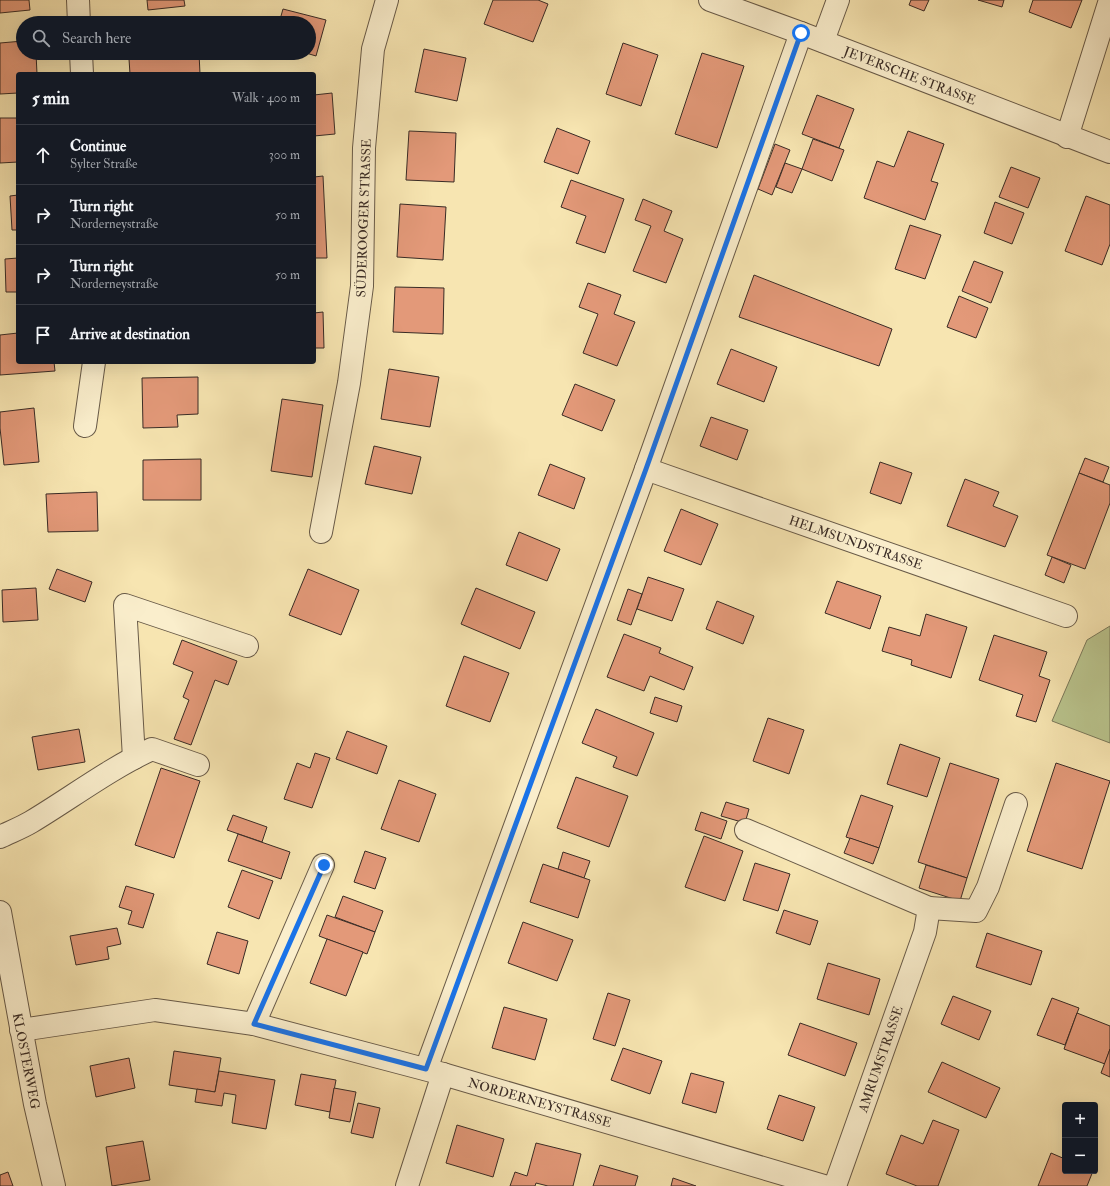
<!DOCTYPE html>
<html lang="en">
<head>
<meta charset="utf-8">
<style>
	body { margin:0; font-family:"IM FELL Double Pica",serif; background:#20242c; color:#f1f3f6 }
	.controls { position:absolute; right:12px; bottom:12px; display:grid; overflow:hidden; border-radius:4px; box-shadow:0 4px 16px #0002 }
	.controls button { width:36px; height:36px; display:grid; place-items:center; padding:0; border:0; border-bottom:1px solid #363941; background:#171b24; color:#f1f3f6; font:20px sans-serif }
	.stop { position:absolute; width:12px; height:12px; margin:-9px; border:3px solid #1a73e8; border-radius:50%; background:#fff }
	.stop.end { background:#1a73e8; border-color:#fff; box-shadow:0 1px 4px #0008 }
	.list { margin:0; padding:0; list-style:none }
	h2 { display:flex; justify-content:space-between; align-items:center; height:52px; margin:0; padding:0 16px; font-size:17px }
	h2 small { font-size:13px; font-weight:400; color:#9ea1a6 }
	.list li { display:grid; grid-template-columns:26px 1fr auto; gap:12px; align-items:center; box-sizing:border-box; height:60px; padding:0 16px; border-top:1px solid #363941 }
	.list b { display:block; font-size:15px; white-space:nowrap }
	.list p { margin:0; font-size:13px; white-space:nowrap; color:#9ea1a6 }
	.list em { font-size:13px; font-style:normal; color:#9ea1a6 }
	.icon { flex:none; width:22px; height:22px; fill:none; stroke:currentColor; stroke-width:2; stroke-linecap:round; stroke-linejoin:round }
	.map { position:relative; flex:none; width:1110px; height:1186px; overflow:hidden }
	.search { position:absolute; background:#171b24; box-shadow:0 4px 16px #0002; left:16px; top:16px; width:300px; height:44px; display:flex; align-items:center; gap:10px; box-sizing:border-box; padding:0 14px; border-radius:22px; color:#9ea1a6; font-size:15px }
	.panel { position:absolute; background:#171b24; box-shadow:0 4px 16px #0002; left:16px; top:72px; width:300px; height:292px; border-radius:4px }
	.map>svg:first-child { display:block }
	.green { fill:#bac58e; stroke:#7a785a }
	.building { fill:#e39979; stroke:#392b25 }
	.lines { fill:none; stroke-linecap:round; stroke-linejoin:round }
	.minor-casing { stroke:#685a48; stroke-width:24 }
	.minor { stroke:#faeecc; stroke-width:22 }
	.route { stroke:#1a73e8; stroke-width:5 }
	.labels { text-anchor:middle; stroke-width:3.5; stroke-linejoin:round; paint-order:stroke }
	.street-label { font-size:13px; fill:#392b25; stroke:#faeecc }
</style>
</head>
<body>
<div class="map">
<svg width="1110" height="1186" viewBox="0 0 1110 1186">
	<rect width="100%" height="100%" fill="#f7e5b1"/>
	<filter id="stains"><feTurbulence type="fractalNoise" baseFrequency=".005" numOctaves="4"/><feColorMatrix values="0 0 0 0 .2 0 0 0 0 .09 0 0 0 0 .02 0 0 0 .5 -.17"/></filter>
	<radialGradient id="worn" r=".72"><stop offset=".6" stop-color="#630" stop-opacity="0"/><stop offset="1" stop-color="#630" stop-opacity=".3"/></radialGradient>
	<polygon class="green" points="1110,626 1110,743 1052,721 1087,640"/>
	<g class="building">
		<polygon points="0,0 29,0 30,10 0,13"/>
		<polygon points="147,0 184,0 185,6 148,10"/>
		<polygon points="493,0 538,0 548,4 533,42 484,24"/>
		<polygon points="911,0 929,0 924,11 909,5"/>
		<polygon points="978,0 1004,0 1002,7"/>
		<polygon points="1033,0 1082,0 1071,28 1029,12"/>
		<polygon points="283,9 326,20 316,56 306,53 309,53 309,23 279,23"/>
		<polygon points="23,41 23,53 36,53 37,74 18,74 18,93 0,94 0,43"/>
		<polygon points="623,43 658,55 641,106 606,94"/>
		<polygon points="424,49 466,58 457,101 415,92"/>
		<polygon points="199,53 200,74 130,74 129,59"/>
		<polygon points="702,53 744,66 717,148 675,134"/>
		<polygon points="332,93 335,134 314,136 314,95"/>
		<polygon points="817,95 854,109 839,148 802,134"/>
		<polygon points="0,118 18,118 18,162 0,163"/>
		<polygon points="557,128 590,141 578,174 544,162"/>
		<polygon points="409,131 456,133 454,182 406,180"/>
		<polygon points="908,131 944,144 931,181 938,183 925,220 864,198 877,161 894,167"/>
		<polygon points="813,139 844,150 832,181 802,169"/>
		<polygon points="775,144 790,150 772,195 758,189"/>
		<polygon points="785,163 802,169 792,193 776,187"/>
		<polygon points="1011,167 1040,178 1028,208 999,197"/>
		<polygon points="323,176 327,258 314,258 314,177"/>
		<polygon points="571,180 624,199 605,253 576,243 586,216 561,207"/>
		<polygon points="18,195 18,230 12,230 10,196"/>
		<polygon points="1086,196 1110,205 1110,244 1102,265 1065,251"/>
		<polygon points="643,199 672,211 664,231 683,239 666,283 633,271 651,226 635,220"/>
		<polygon points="995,202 1024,213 1012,244 984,233"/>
		<polygon points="400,204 446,207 443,260 397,257"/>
		<polygon points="910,225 941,235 925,279 895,269"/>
		<polygon points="18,258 18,292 6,292 5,259"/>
		<polygon points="974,261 1003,272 991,303 962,291"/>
		<polygon points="754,275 892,329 879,366 739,317"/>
		<polygon points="588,283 621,295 614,314 635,322 617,366 583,353 598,314 579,307"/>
		<polygon points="395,287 444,288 443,334 393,332"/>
		<polygon points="959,296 988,308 976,338 947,327"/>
		<polygon points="323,312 324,348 314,348 314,313"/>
		<polygon points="18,333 18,362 54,362 55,371 0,375 0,335"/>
		<polygon points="731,349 777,367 764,402 717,384"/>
		<polygon points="389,369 439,377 430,427 381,419"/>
		<polygon points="198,377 198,414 177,415 178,427 143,428 142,378"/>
		<polygon points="575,384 615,400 602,431 562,415"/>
		<polygon points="282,399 323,405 312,477 271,471"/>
		<polygon points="34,408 39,462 4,465 0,428 0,412"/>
		<polygon points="711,417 748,430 737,460 700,446"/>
		<polygon points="374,446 421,457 412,494 365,484"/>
		<polygon points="1085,458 1109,467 1103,482 1079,473"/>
		<polygon points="201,459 201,500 143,500 143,460"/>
		<polygon points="880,462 912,473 901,504 870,493"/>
		<polygon points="550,464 585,478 574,509 538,495"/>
		<polygon points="1079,473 1110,485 1110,503 1085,569 1047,555"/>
		<polygon points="965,479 999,492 993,506 1018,516 1005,547 947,526"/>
		<polygon points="97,492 98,531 48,532 46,494"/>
		<polygon points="681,509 718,524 701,565 664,551"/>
		<polygon points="519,532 560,549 547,581 506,565"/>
		<polygon points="1052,557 1071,565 1064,583 1045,575"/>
		<polygon points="57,569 92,582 85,602 49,589"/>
		<polygon points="308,569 359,590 341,635 289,615"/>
		<polygon points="648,577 684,589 672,621 637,609"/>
		<polygon points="837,581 881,596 870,629 825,613"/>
		<polygon points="36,588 38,620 3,622 2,590"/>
		<polygon points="476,588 535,612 520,649 461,624"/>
		<polygon points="628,589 642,594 631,625 617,620"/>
		<polygon points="717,601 754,616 743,644 706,629"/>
		<polygon points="926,614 967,627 951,678 911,665 912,660 882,651 889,627 920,636"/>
		<polygon points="624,634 661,648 659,653 693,667 684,690 650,676 644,691 607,677"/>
		<polygon points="994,635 1047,652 1039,676 1050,680 1036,722 1016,716 1023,695 979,680"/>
		<polygon points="182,640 237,661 228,685 215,680 191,745 174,739 189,700 183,697 193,672 173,664"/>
		<polygon points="464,656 509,673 490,722 446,706"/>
		<polygon points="655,697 682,706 677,722 650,713"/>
		<polygon points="596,709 654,733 637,776 613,767 617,757 582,743"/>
		<polygon points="768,718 804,730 789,774 753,761"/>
		<polygon points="79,729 85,762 38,770 32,737"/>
		<polygon points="347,731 387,746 377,774 336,759"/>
		<polygon points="900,744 940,758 927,797 887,784"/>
		<polygon points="315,753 330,758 312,808 284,799 297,763 310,768"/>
		<polygon points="950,763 999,779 967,878 918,862"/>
		<polygon points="1056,763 1110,781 1082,869 1027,851"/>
		<polygon points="161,768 200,781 174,858 135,845"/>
		<polygon points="576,777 628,796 609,847 557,828"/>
		<polygon points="399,780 436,794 419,842 381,829"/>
		<polygon points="861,795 893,806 879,848 846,837"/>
		<polygon points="726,802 749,809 745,823 721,816"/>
		<polygon points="701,812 727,821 721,839 695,830"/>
		<polygon points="233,815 267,827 262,842 227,830"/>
		<polygon points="238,834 290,852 281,879 228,861"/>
		<polygon points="704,836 743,851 725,901 685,887"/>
		<polygon points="850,838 879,848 873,864 844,853"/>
		<polygon points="365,851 386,858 375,889 354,882"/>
		<polygon points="563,852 590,861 584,878 558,869"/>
		<polygon points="755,863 790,874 778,911 743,900"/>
		<polygon points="543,864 590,880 578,918 530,902"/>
		<polygon points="926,865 967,878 960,901 919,888"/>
		<polygon points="242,870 273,881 259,919 228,907"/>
		<polygon points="126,886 154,894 143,928 128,924 132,911 119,907"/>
		<polygon points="343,896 383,911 375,932 335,917"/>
		<polygon points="784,910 818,921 810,945 776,933"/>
		<polygon points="327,915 375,932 367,954 319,936"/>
		<polygon points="523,922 573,940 557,981 508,963"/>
		<polygon points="117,928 121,944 107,947 109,959 76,965 70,936"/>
		<polygon points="217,932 248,941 239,974 207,964"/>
		<polygon points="987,933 1042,951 1031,985 976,967"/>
		<polygon points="327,939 363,952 346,996 310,983"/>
		<polygon points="828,963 880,979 869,1015 817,999"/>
		<polygon points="608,993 630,1000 615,1046 593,1039"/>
		<polygon points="953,996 991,1011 979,1040 941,1024"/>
		<polygon points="1052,998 1079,1008 1065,1045 1037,1035"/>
		<polygon points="504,1007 547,1019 535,1060 492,1048"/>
		<polygon points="1077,1013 1110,1026 1110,1049 1105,1064 1064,1049"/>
		<polygon points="800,1023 857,1043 845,1076 788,1055"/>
		<polygon points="623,1048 662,1061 650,1094 611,1080"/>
		<polygon points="1110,1049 1110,1077 1101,1073"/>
		<polygon points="174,1051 221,1058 215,1092 169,1085"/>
		<polygon points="129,1058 135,1088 96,1097 90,1066"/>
		<polygon points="942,1062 1000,1088 986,1118 928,1092"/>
		<polygon points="219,1071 275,1080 266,1129 232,1123 236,1095 224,1093 222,1106 195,1102 197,1089 215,1092"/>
		<polygon points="691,1073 724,1082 716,1113 682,1103"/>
		<polygon points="301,1074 336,1080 330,1112 295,1105"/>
		<polygon points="334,1088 356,1092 350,1122 329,1118"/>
		<polygon points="779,1095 815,1107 803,1141 767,1129"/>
		<polygon points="358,1103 380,1108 373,1138 351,1133"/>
		<polygon points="933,1120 959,1130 938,1186 917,1186 886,1174 901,1135 923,1144"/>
		<polygon points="457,1125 504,1139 493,1177 446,1163"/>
		<polygon points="143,1141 150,1180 112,1186 106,1147"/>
		<polygon points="536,1143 581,1154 573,1186 548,1186 536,1183 535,1186 510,1186 515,1172 527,1176"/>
		<polygon points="1051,1153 1065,1159 1065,1171 1093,1171 1087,1186 1038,1186"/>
		<polygon points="600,1165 638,1176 635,1186 593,1186"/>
		<polygon points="8,1172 13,1186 0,1186 0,1175"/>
		<polygon points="673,1178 696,1186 671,1186"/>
	</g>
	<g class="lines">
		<g class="minor-casing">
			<g id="minor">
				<polyline points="78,0 79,23"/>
				<polyline points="710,0 801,33 1110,152"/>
				<polyline points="823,41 838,0"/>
				<polyline points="81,53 82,74"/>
				<polyline points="1067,137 1110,0"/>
				<polyline points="85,426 94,362"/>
				<polyline points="646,469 1066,616"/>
				<polyline points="321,532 349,383 362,286 364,148 373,49 387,0"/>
				<polyline points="134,758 125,605 247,646"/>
				<polyline points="746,830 929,908 925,932 835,1186"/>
				<path d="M0 837C10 832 21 828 31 822 71 798 109 769 152 749L198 765"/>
				<polyline points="929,908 976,911 988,887 1016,804"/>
				<polyline points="0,912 35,1104 54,1186"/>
				<polyline points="254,1024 323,865"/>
				<polyline points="21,1030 155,1010 254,1024 443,1074 824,1186"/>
				<polyline points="426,1069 646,469 801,33"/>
				<polyline points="407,1186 443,1074"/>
			</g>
		</g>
		<use href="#minor" class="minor"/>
	</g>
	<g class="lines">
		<polyline class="route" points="324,865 254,1024 426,1069 646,469 801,33"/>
	</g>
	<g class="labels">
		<g class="street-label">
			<text transform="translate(910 75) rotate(21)" y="5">JEVERSCHE STRASSE</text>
			<text transform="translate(363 218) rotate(-88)" y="5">SÜDEROOGER STRASSE</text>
			<text transform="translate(856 542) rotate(19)" y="5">HELMSUNDSTRASSE</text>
			<text transform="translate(880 1059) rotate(-71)" y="5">AMRUMSTRASSE</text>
			<text transform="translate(27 1061) rotate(79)" y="5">KLOSTERWEG</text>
			<text transform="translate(540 1102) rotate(16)" y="5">NORDERNEYSTRASSE</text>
		</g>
	</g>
	<rect width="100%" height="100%" filter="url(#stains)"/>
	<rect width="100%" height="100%" fill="url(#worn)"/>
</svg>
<div class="controls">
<button>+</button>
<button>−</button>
</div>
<div class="stop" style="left:801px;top:33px"></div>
<div class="stop end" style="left:324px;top:865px"></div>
<div class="search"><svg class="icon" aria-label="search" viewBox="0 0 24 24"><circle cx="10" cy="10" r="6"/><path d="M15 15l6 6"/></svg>Search here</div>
<section class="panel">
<h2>5 min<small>Walk · 400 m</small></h2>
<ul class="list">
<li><svg class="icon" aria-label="ahead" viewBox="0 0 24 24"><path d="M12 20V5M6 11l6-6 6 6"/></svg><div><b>Continue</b><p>Sylter Straße</p></div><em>300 m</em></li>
<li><svg class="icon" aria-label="right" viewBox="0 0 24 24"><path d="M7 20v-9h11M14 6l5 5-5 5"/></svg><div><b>Turn right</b><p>Norderneystraße</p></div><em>50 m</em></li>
<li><svg class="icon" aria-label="right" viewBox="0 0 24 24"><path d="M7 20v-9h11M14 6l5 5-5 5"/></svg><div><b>Turn right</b><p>Norderneystraße</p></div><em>50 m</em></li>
<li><svg class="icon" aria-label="arrive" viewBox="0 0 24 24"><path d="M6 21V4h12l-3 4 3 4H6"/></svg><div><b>Arrive at destination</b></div></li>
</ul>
</section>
</div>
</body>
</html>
